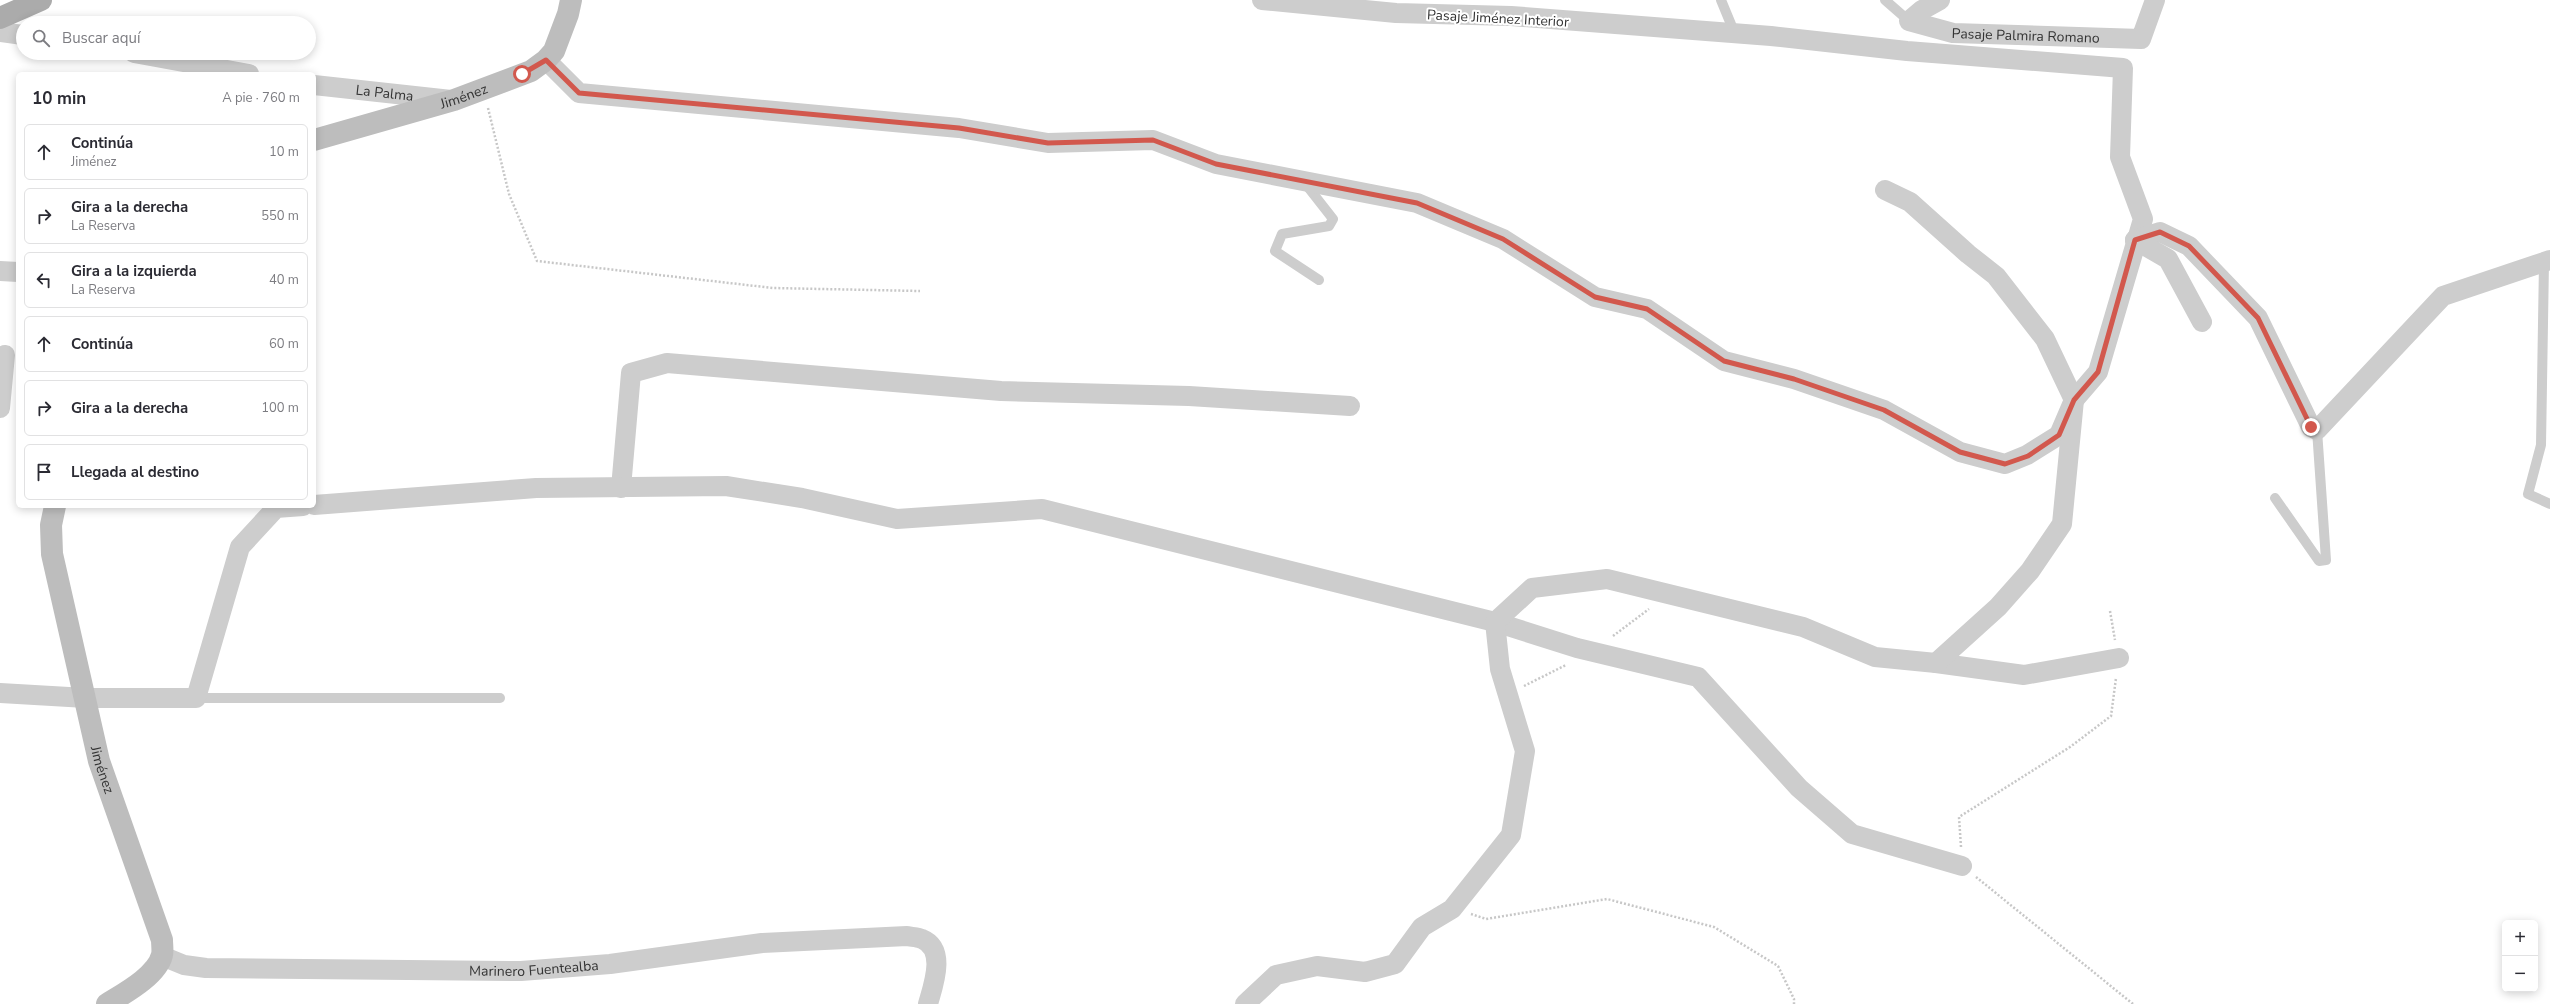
<!DOCTYPE html>
<html lang="es">
<head>
<meta charset="utf-8">
<style>
	body { margin:0; font-family:"Nunito Sans",sans-serif; background:#f2f2f3; color:#2b2b33 }
	.controls { position:absolute; right:12px; bottom:12px; display:grid; overflow:hidden; border-radius:6px; box-shadow:0 2px 10px #0003 }
	.controls button { width:36px; height:36px; display:grid; place-items:center; padding:0; border:0; border-bottom:1px solid #e1e1e2; background:#fff; color:#2b2b33; font:20px sans-serif }
	.stop { position:absolute; width:12px; height:12px; margin:-9px; border:3px solid #d2584d; border-radius:50%; background:#fff }
	.stop.end { background:#d2584d; border-color:#fff; box-shadow:0 1px 4px #0008 }
	.list { margin:0; padding:0; list-style:none }
	h2 { display:flex; justify-content:space-between; align-items:center; height:52px; margin:0; padding:0 16px; font-size:17px }
	h2 small { font-size:13px; font-weight:400; color:#7c7c81 }
	.list li { display:grid; grid-template-columns:26px 1fr auto; gap:12px; align-items:center; box-sizing:border-box; height:56px; margin:0 8px 8px; padding:0 8px; border:1px solid #e1e1e2; border-radius:6px }
	.list b { display:block; font-size:15px; white-space:nowrap }
	.list p { margin:0; font-size:13px; white-space:nowrap; color:#7c7c81 }
	.list em { font-size:13px; font-style:normal; color:#7c7c81 }
	.icon { flex:none; width:22px; height:22px; fill:none; stroke:currentColor; stroke-width:2; stroke-linecap:round; stroke-linejoin:round }
	.map { position:relative; flex:none; width:2550px; height:1004px; overflow:hidden }
	.search { position:absolute; background:#fff; box-shadow:0 2px 10px #0003; left:16px; top:16px; width:300px; height:44px; display:flex; align-items:center; gap:10px; box-sizing:border-box; padding:0 14px; border-radius:22px; color:#7c7c81; font-size:15px }
	.panel { position:absolute; background:#fff; box-shadow:0 2px 10px #0003; left:16px; top:72px; width:300px; height:436px; border-radius:6px }
	.map>svg:first-child { display:block }
	.lines { fill:none; stroke-linecap:round; stroke-linejoin:round }
	.path { stroke:#c7c7c7; stroke-width:2.5; stroke-dasharray:2 2; stroke-linecap:butt }
	.lane { stroke:#cdcdcd; stroke-width:10 }
	.street { stroke:#cdcdcd; stroke-width:20 }
	.secondary { stroke:#bdbdbd; stroke-width:22 }
	.primary { stroke:#ababab; stroke-width:22 }
	.route { stroke:#d2584d; stroke-width:5 }
	.labels { text-anchor:middle; stroke-width:4; stroke-linejoin:round; paint-order:stroke }
	.street-label { font-size:14px; fill:#333; stroke:#fff }
</style>
</head>
<body>
<div class="map">
<svg width="2550" height="1004" viewBox="0 0 2550 1004">
	<rect width="100%" height="100%" fill="#fff"/>
	<g class="lines">
		<g class="path">
			<polyline points="488,108 509,194 537,261 773,288 920,291"/>
			<polyline points="2110,611 2115,640"/>
			<polyline points="1613,636 1649,609"/>
			<polyline points="1524,686 1566,665"/>
			<polyline points="1961,847 1959,817 2070,747 2111,716 2116,678"/>
			<polyline points="1976,877 2133,1004"/>
			<polyline points="1471,914 1486,919 1607,899 1714,927 1778,966 1794,999 1794,1004"/>
		</g>
		<g class="lane">
			<polyline points="1721,0 1735,34"/>
			<polyline points="1885,0 1909,21"/>
			<polyline points="1304,182 1333,219 1329,226 1282,234 1275,251 1319,280"/>
			<polyline points="2544,262 2541,445 2528,494 2550,504"/>
			<polyline points="2275,498 2319,561 2326,560 2317,430"/>
			<polyline points="196,698 500,698"/>
		</g>
		<g class="street">
			<path id="s1" d="M1940 0 1922 10 1909 21 1953 33 2141 39 2155 0"/>
			<polyline points="0,32 23,35"/>
			<polyline points="134,53 249,74"/>
			<polyline points="546,60 579,93 959,128 1048,143 1153,140 1216,164 1417,203 1503,239 1595,297 1647,309 1724,361 1794,379 1884,410 1960,452 2005,464 2027,455 2059,435 2074,400 2098,372 2143,219 2120,157 2123,68 1907,51 1771,36 1511,16 1396,13 1262,0"/>
			<path id="s2" d="M314 85 451 100"/>
			<polyline points="2135,240 2160,232 2189,246 2258,318 2311,427 2317,430 2443,296 2550,260"/>
			<polyline points="2135,240 2168,259 2202,322"/>
			<polyline points="0,271 18,272"/>
			<polyline points="0,408 5,355"/>
			<polyline points="621,488 631,373 667,363 1001,391 1189,396 1350,406"/>
			<polyline points="314,505 536,488 726,486 802,498 897,519 1042,509 1495,622 1577,648 1698,677 1799,788 1852,834 1962,866"/>
			<polyline points="1936,663 2024,675 2119,658"/>
			<polyline points="0,693 86,698 196,698 240,547 276,508 303,506"/>
			<path id="s3" d="M162 956 184 965 206 968 521 971 610 964 762 943 907 936C911 937 918 937 922 939 947 949 933 986 928 1004"/>
			<polyline points="1245,1004 1276,975 1317,966 1365,972 1395,964 1422,927 1452,909 1511,835 1525,751 1500,669 1495,622 1532,588 1607,579 1803,627 1875,657 1936,663 1998,607 2030,571 2062,524 2074,400 2045,339 1996,276 1968,254 1910,202 1885,190"/>
		</g>
		<g class="secondary">
			<path id="s4" d="M314 140 454 100 531 71 546 60 554 51 568 14 571 0"/>
			<path id="s5" d="M55 506 51 525 52 554 99 761 162 940C162 944 163 951 162 955 157 976 123 994 107 1004"/>
		</g>
		<polyline class="primary" points="0,18 41,0"/>
	</g>
	<g class="lines">
		<polyline class="route" points="522,74 546,60 579,93 959,128 1048,143 1153,140 1216,164 1417,203 1503,239 1595,297 1647,309 1724,361 1794,379 1884,410 1960,452 2005,464 2028,456 2059,435 2074,400 2098,372 2135,240 2160,232 2189,246 2258,318 2311,427"/>
	</g>
	<g class="labels">
		<g class="street-label">
			<text transform="translate(1498 18) rotate(3)" y="5">Pasaje Jiménez Interior</text>
			<text dy="5" stroke="none"><textPath href="#s1" startOffset="156">Pasaje Palmira Romano</textPath></text>
			<text dy="5" stroke="none"><textPath href="#s2" startOffset="71">La Palma</textPath></text>
			<text dy="5" stroke="none"><textPath href="#s4" startOffset="156">Jiménez</textPath></text>
			<text dy="5" stroke="none"><textPath href="#s5" startOffset="270">Jiménez</textPath></text>
			<text dy="5" stroke="none"><textPath href="#s3" startOffset="374">Marinero Fuentealba</textPath></text>
		</g>
	</g>
</svg>
<div class="controls">
<button>+</button>
<button>−</button>
</div>
<div class="stop" style="left:522px;top:74px"></div>
<div class="stop end" style="left:2311px;top:427px"></div>
<div class="search"><svg class="icon" aria-label="search" viewBox="0 0 24 24"><circle cx="10" cy="10" r="6"/><path d="M15 15l6 6"/></svg>Buscar aquí</div>
<section class="panel">
<h2>10 min<small>A pie · 760 m</small></h2>
<ul class="list">
<li><svg class="icon" aria-label="ahead" viewBox="0 0 24 24"><path d="M12 20V5M6 11l6-6 6 6"/></svg><div><b>Continúa</b><p>Jiménez</p></div><em>10 m</em></li>
<li><svg class="icon" aria-label="right" viewBox="0 0 24 24"><path d="M7 20v-9h11M14 6l5 5-5 5"/></svg><div><b>Gira a la derecha</b><p>La Reserva</p></div><em>550 m</em></li>
<li><svg class="icon" aria-label="left" viewBox="0 0 24 24"><path d="M17 20v-9H6M10 6l-5 5 5 5"/></svg><div><b>Gira a la izquierda</b><p>La Reserva</p></div><em>40 m</em></li>
<li><svg class="icon" aria-label="ahead" viewBox="0 0 24 24"><path d="M12 20V5M6 11l6-6 6 6"/></svg><div><b>Continúa</b></div><em>60 m</em></li>
<li><svg class="icon" aria-label="right" viewBox="0 0 24 24"><path d="M7 20v-9h11M14 6l5 5-5 5"/></svg><div><b>Gira a la derecha</b></div><em>100 m</em></li>
<li><svg class="icon" aria-label="arrive" viewBox="0 0 24 24"><path d="M6 21V4h12l-3 4 3 4H6"/></svg><div><b>Llegada al destino</b></div></li>
</ul>
</section>
</div>
</body>
</html>
